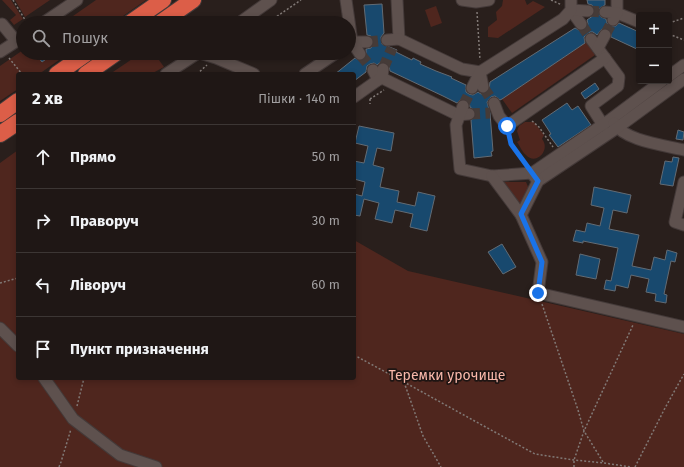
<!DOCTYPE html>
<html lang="uk">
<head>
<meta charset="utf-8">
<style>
	body { margin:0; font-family:"Fira Sans",sans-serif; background:#2c2422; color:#f1f3f6 }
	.controls { position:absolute; right:12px; top:12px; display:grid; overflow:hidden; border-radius:4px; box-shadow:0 2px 6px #0003 }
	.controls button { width:36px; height:36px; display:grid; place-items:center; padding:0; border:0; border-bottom:1px solid #3c3634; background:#1f1715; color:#f1f3f6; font:20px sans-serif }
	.stop { position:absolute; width:12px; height:12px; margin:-9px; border:3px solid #1a73e8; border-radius:50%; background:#fff }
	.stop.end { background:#1a73e8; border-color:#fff; box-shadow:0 1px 4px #0008 }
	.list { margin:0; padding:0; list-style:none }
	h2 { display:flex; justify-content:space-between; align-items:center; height:52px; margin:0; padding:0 16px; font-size:17px }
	h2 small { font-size:13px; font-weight:400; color:#a19fa0 }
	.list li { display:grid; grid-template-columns:26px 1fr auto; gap:12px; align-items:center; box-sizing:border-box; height:64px; padding:0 16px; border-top:1px solid #3c3634 }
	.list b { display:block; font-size:15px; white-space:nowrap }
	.list em { font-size:13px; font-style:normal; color:#a19fa0 }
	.icon { flex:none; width:22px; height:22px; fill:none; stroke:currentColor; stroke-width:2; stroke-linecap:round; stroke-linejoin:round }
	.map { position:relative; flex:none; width:684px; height:467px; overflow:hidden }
	.search { position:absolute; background:#1f1715; box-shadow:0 2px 6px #0003; left:16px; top:16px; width:340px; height:44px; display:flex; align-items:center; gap:10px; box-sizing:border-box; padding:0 14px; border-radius:22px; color:#a19fa0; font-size:15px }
	.panel { position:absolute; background:#1f1715; box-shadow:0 2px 6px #0003; left:16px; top:72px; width:340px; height:308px; border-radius:4px }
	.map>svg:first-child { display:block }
	.green { fill:#4f261e }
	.building { fill:#18496e; stroke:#626b74 }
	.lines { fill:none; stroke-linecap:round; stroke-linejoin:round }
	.minor-tunnel { stroke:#453b38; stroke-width:11; stroke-dasharray:11 5.5; stroke-linecap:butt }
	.minor-casing { stroke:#443a39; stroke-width:13 }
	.highway-casing { stroke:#443a39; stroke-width:18 }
	.path { stroke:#817976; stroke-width:1.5; stroke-dasharray:2 2; stroke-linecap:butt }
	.minor { stroke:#5e514e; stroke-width:11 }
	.highway { stroke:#dc5e48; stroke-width:16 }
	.route { stroke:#1a73e8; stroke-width:5 }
	.labels { text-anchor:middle; stroke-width:3.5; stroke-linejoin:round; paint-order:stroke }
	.park-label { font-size:14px; fill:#f9b8aa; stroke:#1f1513 }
</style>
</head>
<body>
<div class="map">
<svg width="684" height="467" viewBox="0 0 684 467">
	<rect width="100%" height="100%" fill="#291f1c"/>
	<g class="green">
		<polygon points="2,0 11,0 23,19 14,25 10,20 16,15"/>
		<polygon points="15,0 50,0 25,17"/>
		<polygon points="96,0 146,0 113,23 63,23"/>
		<polygon points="503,0 525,0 527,5 533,1 545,7 498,38 488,37 488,27 497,20 496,12 502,6"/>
		<polygon points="436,6 442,23 431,27 425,10"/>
		<polygon points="588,41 595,55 512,113 502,99"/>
		<polygon points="23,50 23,53 69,53 39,74 18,74 18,89 0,101 0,66"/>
		<polygon points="141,53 154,53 164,67 151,74 110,74"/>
		<path d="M525 122H534L544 135 542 139C551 150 536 166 526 155 522 152 520 146 517 142L520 140 517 131 519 126Z"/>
		<polygon points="18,150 18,378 354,378 354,240 408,271 684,334 684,467 0,467 0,163"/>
		<polygon points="499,182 526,182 529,189 520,210"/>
	</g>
	<g class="building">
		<polygon points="587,0 605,0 605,5 600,8 598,12 601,17 606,19 607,23 609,26 616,26 619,23 639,32 639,50 611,37 611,32 608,29 602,29 597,35 593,32 590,32 584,37 585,43 502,99 500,100 495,96 491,97 487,102 490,113 493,151 491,152 492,156 474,158 471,120 475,117 476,113 474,110 470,107 469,102 466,100 461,99 457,103 443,96 390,71 389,66 384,62 381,62 377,65 374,63 370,64 367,66 366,72 354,81 354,74 335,74 355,58 361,61 366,57 366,49 371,48 374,42 371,36 367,35 364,5 382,4 384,33 381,37 382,44 397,50 396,52 412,60 413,58 421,62 420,64 436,71 452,77 451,78 466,85 466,92 469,94 473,95 478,92 481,94 485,94 489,90 490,82 575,28 581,31 585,29 588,24 587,20 594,15 595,12 592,5 588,4"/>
		<polygon points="35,53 46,53 49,57 42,62"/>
		<polygon points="595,83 599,89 585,99 581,93"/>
		<polygon points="567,103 572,110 578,106 591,125 558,147 549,135 551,134 542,120"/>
		<polygon points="359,126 394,133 391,151 377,148 373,165 384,168 380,187 399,191 397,202 415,206 418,192 435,196 427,231 410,227 413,214 395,210 392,223 375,219 379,203 364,199 360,216 354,215 354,194 362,196 365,182 354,179 354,161 364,163 368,146 355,143"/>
		<polygon points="678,130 684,132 683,140 676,139"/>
		<polygon points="673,157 679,158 673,186 660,184 665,161 672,162"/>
		<polygon points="594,187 631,195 627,213 613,210 609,229 639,235 632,266 651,270 654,257 665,260 667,250 677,253 675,262 671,261 664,294 667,295 666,303 655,301 656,294 646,292 649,279 631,275 628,288 616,285 615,291 604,289 606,280 611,281 618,248 583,241 583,243 573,241 576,230 585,232 587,223 600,226 604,208 591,205"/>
		<polygon points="502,244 516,267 503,274 488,252"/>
		<polygon points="580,254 600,259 596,279 576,275"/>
	</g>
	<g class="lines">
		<g class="minor-tunnel">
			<polyline points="588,11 605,12"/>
			<polyline points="581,24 591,39"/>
			<polyline points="605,35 613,20"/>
			<polyline points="367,42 387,40"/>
			<polyline points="360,54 373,70"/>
			<polyline points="383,69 392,48"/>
			<polyline points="483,87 494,103"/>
			<polyline points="463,106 472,88"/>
			<polyline points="469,114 490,113"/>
		</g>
		<g class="minor-casing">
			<g id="minor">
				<polyline points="346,0 352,42 349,44"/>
				<polyline points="397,0 399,39 462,69 480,72 483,87"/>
				<polyline points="462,0 476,2 489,0"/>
				<polyline points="617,0 617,13 639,22"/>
				<polyline points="571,10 581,24"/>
				<polyline points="571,10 588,11"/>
				<polyline points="605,12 617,13 613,20"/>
				<polyline points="43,23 77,0"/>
				<polyline points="239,23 271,0"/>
				<polyline points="2,24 16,41"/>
				<polyline points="591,39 619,77 618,86 591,106 603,125"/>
				<polyline points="387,40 399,39"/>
				<polyline points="352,42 367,42"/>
				<polyline points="352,42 360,54"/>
				<polyline points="598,48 605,35"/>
				<polyline points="0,52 23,37"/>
				<polyline points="200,53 216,58 254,74"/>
				<polyline points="373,70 378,80"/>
				<polyline points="166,74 198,53"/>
				<polyline points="305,74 336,53"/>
				<polyline points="669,76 684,65"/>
				<polyline points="382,78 458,115 469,114"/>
				<polyline points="472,88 480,72 563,19 571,10 571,0"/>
				<polyline points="354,97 378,80 382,78 383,69"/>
				<polyline points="494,103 499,116 507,126 605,58"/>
				<polyline points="463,106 456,125 460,169 492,176 532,173 611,119 662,81"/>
				<path d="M614 123C625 141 664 145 684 150"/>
				<polyline points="492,176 521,215 542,262 538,293 684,327"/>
				<polyline points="538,181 617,128 684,79"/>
				<polyline points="684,182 675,222 684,225"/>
				<polyline points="521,215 538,181 533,175"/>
				<polyline points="0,328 18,346"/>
				<polyline points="44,378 73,419 120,455 156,467"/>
			</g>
		</g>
		<g class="highway-casing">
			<g id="highway">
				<polyline points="130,23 163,0"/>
				<polyline points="160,23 193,0"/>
				<polyline points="57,74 87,53"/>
				<polyline points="86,74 116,53"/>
				<polyline points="0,114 18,101"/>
				<polyline points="0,134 18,122"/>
			</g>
		</g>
		<g class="path">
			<polyline points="13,0 27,23"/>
			<polyline points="551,0 562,5"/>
			<polyline points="477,12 480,60"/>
			<polyline points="267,23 301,0"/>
			<polyline points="669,23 684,18"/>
			<polyline points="669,34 684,40"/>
			<polyline points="9,58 22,74"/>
			<polyline points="197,74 207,65"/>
			<polyline points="370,99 370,104"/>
			<polyline points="370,99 384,90"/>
			<polyline points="532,121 539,127 553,147"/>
			<polyline points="509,136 511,144 524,163"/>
			<polyline points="0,283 18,278"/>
			<polyline points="542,304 578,410 584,431 603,462"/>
			<polyline points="354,355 404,382 471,419 535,454 574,460 604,463 631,467"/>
			<polyline points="404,382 423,436 441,467"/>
			<polyline points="77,406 84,378"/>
			<polyline points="59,467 61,462 71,429"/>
			<polyline points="574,467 574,460 584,431 633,325"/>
			<polyline points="635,467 664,410 684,374"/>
		</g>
		<use href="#minor" class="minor"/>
		<use href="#highway" class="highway"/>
	</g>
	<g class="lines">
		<polyline class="route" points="507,126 511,144 538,181 521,214 542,262 538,293"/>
	</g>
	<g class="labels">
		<g class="park-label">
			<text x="447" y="380">Теремки урочище</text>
		</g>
	</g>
</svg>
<div class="controls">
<button>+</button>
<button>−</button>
</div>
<div class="stop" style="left:507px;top:126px"></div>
<div class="stop end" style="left:538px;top:293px"></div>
<div class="search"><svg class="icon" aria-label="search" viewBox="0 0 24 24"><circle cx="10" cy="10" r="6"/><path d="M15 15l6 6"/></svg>Пошук</div>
<section class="panel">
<h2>2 хв<small>Пішки · 140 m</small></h2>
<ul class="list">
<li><svg class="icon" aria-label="ahead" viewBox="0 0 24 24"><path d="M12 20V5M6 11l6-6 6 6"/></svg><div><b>Прямо</b></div><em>50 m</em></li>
<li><svg class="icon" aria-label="right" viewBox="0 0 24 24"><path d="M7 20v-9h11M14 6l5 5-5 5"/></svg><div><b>Праворуч</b></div><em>30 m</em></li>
<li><svg class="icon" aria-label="left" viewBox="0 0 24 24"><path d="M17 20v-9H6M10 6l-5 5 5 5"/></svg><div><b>Ліворуч</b></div><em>60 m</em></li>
<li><svg class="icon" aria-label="arrive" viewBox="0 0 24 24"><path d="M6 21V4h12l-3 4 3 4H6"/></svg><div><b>Пункт призначення</b></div></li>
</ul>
</section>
</div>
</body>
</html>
